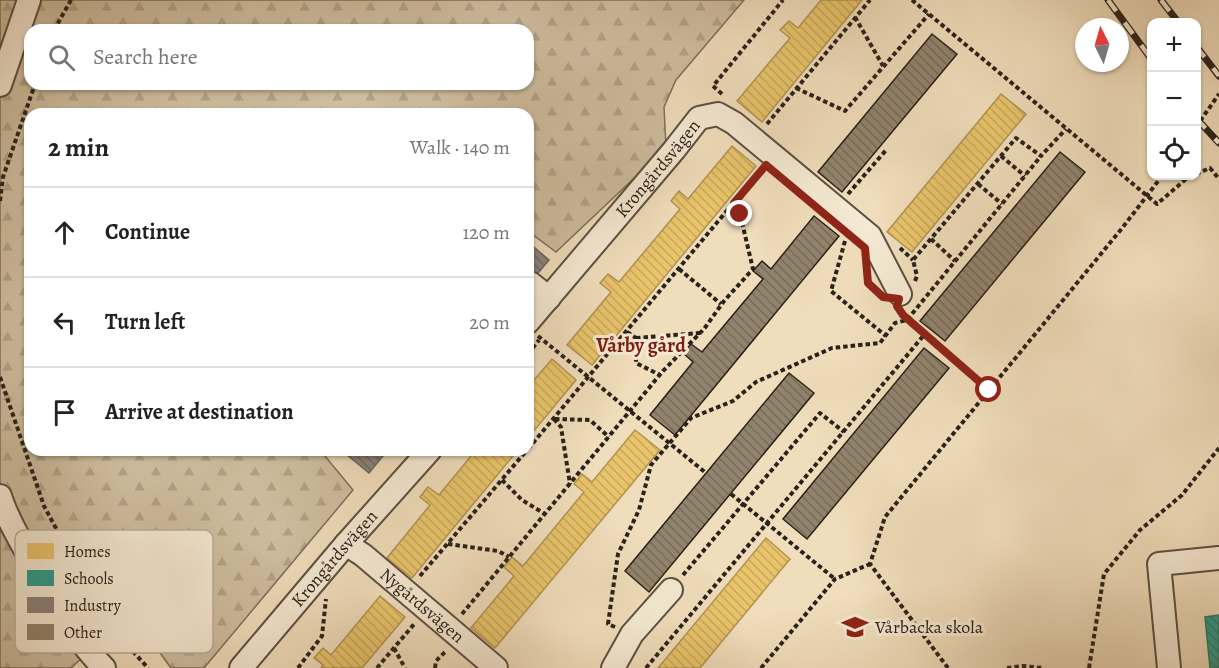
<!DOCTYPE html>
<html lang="en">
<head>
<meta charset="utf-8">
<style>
	body { margin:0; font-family:Alegreya,serif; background:#f2f2f2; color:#222 }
	.controls { position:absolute; right:18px; top:18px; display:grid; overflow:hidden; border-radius:12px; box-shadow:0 2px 4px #0004 }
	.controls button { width:54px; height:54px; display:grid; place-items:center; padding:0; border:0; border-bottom:2px solid #e0e0e0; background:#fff; color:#222; font:30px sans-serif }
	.compass { position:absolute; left:1075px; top:18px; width:54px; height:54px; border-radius:50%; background:#fff; box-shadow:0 2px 4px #0004; rotate:355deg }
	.stop { position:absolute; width:18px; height:18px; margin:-14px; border:4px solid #8f2418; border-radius:50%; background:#fff }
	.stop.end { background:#8f2418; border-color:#fff; box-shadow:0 2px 6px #0008 }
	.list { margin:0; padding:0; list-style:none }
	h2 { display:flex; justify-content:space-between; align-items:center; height:78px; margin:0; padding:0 24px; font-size:26px }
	h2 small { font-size:20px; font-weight:400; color:#767676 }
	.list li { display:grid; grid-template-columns:39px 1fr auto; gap:18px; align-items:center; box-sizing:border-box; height:90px; padding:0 24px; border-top:2px solid #e0e0e0 }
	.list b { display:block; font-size:22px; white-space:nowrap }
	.list em { font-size:20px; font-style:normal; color:#767676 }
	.icon { flex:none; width:33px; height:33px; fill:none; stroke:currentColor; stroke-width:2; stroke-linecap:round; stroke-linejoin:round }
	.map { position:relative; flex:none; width:1219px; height:668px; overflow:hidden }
	.search { position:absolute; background:#fff; box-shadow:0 2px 4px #0004; left:24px; top:24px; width:510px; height:66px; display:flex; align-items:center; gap:15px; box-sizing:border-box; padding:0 21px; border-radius:18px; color:#767676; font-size:22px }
	.panel { position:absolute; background:#fff; box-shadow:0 2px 4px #0004; left:24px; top:108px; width:510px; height:348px; border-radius:18px }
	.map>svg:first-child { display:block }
	.forest { fill:url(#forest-firs); stroke:#7c6f5c; stroke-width:1.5; fill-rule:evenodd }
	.homes { fill:url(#homes-back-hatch); stroke:#b09351; stroke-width:1.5 }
	.schools { fill:url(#schools-back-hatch); stroke:#2a786b; stroke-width:1.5 }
	.industry { fill:url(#industry-back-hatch); stroke:#6d645e; stroke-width:1.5 }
	.building { fill:url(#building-back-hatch); stroke:#2a2118; stroke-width:1.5 }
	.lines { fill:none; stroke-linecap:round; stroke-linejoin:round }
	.minor-casing { stroke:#5c5041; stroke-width:26 }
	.path { stroke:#2a2118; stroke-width:4; stroke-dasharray:4.5 3; stroke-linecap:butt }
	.minor { stroke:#f5e9d3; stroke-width:22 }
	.rail-casing { stroke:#2a2118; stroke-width:7 }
	.rail { stroke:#f5e9d3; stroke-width:4.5; stroke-dasharray:14; stroke-linecap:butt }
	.route { stroke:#8f2418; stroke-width:8 }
	.labels { text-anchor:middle; stroke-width:6; stroke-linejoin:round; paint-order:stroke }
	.street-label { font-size:18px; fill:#2a2118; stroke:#f5e9d3 }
	.poi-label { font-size:18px; fill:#2a2118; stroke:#f5e9d3; text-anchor:start }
	.neighbourhood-label { font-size:20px; font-weight:bold; fill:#7a1f14; stroke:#f5e9d3 }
	.key { fill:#f5e9d3; stroke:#b8ad9b; stroke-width:1.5 }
	.key-label { font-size:16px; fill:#2a2118 }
</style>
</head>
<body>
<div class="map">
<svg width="1219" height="668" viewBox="0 0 1219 668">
	<defs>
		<pattern id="forest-firs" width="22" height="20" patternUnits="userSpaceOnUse" patternTransform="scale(1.5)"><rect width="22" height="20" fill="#cebd9f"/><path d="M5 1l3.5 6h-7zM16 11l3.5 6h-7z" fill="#b1a288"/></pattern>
		<pattern id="homes-back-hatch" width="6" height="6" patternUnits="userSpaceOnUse" patternTransform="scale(1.5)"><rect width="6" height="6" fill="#e9c46a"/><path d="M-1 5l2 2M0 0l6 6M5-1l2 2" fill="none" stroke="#c8a85b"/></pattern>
		<pattern id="schools-back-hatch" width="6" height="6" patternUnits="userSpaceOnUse" patternTransform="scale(1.5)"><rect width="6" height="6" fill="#2a9d8f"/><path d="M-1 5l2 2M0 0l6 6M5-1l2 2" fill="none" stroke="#248074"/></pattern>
		<pattern id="industry-back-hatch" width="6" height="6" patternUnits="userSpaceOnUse" patternTransform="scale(1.5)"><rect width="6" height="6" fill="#8a817c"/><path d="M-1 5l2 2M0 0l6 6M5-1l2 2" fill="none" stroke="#716965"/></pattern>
		<pattern id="building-back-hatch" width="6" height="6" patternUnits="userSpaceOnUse" patternTransform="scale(1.5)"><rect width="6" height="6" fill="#91836d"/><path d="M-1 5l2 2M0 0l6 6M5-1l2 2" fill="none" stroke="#776b59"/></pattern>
	</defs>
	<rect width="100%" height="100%" fill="#f0ddbb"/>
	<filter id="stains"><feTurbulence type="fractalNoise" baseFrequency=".00333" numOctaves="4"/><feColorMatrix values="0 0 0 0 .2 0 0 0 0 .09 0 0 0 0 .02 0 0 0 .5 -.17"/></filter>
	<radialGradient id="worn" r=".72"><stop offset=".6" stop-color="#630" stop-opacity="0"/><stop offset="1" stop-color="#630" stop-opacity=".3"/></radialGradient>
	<path class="forest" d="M0 0H744L676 80 664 107 666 148 556 252 528 231V114H30V450H320L353 490 204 668H171L131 613 71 668H0ZM30 30H528V84H30Z"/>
	<g class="homes">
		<polygon points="821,0 862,0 762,122 737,101 790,38 780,30 789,21 798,28"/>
		<polygon points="1001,94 1026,114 912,252 887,232"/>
		<polygon points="732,146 756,166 592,365 567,345 611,292 600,283 608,274 619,282 680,209 671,201 679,191 688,199"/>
		<polygon points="552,359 576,380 528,438 528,387"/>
		<polygon points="635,430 660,450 495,648 471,628 514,576 504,567 512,557 523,566 584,492 574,484 582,474 592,482"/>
		<polygon points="476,450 518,450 412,578 387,558 430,505 420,497 428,487 439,495"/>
		<polygon points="766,538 790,559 700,668 658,668"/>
		<polygon points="380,596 405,617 362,668 321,668 323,665 314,658 323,648 331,655"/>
	</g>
	<polygon class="schools" points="1219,615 1219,668 1210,668 1205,617"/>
	<g class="industry">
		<polygon points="528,242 549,260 528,285"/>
		<polygon points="341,450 388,450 369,473"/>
	</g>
	<g class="building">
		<polygon points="932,34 957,54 842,192 818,172"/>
		<polygon points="1060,152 1085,172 945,341 920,321"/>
		<polygon points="814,216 839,236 675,435 650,415 693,362 683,353 691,344 702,352 763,279 753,271 762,261 771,269"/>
		<polygon points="924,348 949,368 807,539 783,519"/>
		<polygon points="789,373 814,393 649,592 625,571"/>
	</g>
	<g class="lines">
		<g class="minor-casing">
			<g id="minor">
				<polyline points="0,85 29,0"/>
				<polyline points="530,283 549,298"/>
				<path id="s1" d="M528 322 674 150 699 118 718 114 734 123 870 236 900 294"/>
				<path d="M0 496C7 519 20 540 32 562 52 599 74 638 104 668"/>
				<path id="s2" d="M346 544 363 555 496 668"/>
				<path id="s3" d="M241 668 346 544 430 450"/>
				<polyline points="613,668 632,634 671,590"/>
				<polyline points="1169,668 1159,564 1219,558"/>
			</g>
		</g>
		<g class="path">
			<polyline points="912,0 1157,204 1186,179 1194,176"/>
			<polyline points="855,17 883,66"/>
			<polyline points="54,30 71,0"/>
			<polyline points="796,88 845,111 929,14"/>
			<polyline points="722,94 713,86 783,0"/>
			<polyline points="767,124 870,0"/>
			<polyline points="1196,127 1219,94"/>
			<polyline points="1001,156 1025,176"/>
			<polyline points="1196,174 1210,168 1219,179"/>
			<polyline points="978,184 1002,204"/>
			<polyline points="848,194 887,149"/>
			<polyline points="0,201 3,177 35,84"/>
			<polyline points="931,239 955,261"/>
			<polyline points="845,241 831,291 886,336"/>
			<polyline points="900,248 913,260"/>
			<polyline points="679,269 721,304"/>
			<polyline points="915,281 917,276 913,260 1016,138 1041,156 1066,129"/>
			<polyline points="906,319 924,335"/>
			<polyline points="627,332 636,338 636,363 660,375"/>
			<polyline points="538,336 706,473"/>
			<polyline points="636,338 700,333"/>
			<polyline points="528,354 539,340"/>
			<polyline points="0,377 44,506 107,623 148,668"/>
			<polyline points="554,419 561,427 570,484"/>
			<polyline points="555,419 590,420 609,437"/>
			<polyline points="528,449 760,171"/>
			<polyline points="502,480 522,500 545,514"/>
			<polyline points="731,494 835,579"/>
			<polyline points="448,544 498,551 509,557"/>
			<polyline points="683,575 820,413 844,432"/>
			<polyline points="420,576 527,450"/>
			<polyline points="462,614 663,371 704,329 724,301 753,269 740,214 733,203"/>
			<polyline points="615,627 608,624 618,554 639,510 651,465 691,418 733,401 756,382 832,348 880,343 895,323 907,320 1041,156"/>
			<polyline points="394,648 405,668"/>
			<polyline points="298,668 322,636 326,599"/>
			<polyline points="377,668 415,623"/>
			<polyline points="435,668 436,661 445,652"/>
			<polyline points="646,668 924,335 989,390"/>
			<polyline points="761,668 835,579 870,564"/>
			<polyline points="948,668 870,564 885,517 1123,227 1162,176"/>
			<polyline points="1007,668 1023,666 1043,668"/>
			<polyline points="1089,668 1104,574 1140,530 1182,495 1219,448"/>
		</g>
		<use href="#minor" class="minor"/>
		<g class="rail-casing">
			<g id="rail">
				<polyline points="1108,0 1152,60"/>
				<polyline points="1161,0 1178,22"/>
				<polyline points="1196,46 1219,76"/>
				<polyline points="1196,118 1219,143"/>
			</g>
		</g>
		<use href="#rail" class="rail"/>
	</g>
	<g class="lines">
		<polyline class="route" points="740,214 734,203 766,165 865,248 868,283 883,297 899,299 897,306 903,315 989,390"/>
	</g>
	<defs>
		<g id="school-bare" transform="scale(2.07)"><path d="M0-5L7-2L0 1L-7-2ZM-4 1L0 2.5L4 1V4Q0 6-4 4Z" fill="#8f2418" stroke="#f5e9d3" stroke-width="2.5" paint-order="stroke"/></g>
	</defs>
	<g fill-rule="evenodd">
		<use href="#school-bare" x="855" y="627"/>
	</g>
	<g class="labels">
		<g class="street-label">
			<text dy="6" stroke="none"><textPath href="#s1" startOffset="201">Krongårdsvägen</textPath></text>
			<text dy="6" stroke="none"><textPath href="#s3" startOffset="144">Krongårdsvägen</textPath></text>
			<text dy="6" stroke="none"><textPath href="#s2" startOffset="98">Nygårdsvägen</textPath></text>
		</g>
		<g class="poi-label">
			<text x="875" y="633">Vårbacka skola</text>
		</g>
		<g class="neighbourhood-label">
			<text x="641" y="352">Vårby gård</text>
		</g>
	</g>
	<rect x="15" y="530" width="198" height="123" rx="9" class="key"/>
	<rect x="27" y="543" width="27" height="16" fill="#e9c46a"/>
	<rect x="27" y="570" width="27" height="16" fill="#2a9d8f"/>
	<rect x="27" y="597" width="27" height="16" fill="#8a817c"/>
	<rect x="27" y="624" width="27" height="16" fill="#91836d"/>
	<g class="key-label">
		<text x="64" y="557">Homes</text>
		<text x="64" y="584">Schools</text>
		<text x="64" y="611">Industry</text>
		<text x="64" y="638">Other</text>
	</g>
	<rect width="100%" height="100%" filter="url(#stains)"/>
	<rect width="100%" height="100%" fill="url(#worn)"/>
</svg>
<div class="controls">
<button>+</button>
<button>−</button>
<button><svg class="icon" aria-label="locate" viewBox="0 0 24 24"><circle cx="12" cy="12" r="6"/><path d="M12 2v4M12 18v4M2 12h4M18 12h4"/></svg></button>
</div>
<svg class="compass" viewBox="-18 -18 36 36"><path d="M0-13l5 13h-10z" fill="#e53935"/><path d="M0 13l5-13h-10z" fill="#767676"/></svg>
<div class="stop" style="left:989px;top:390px"></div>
<div class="stop end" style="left:740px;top:214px"></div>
<div class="search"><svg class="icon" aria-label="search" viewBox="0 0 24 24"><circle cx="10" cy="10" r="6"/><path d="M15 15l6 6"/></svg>Search here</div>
<section class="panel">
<h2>2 min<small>Walk · 140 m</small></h2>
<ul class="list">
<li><svg class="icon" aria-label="ahead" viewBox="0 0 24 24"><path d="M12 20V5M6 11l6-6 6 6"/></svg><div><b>Continue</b></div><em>120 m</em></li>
<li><svg class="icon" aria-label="left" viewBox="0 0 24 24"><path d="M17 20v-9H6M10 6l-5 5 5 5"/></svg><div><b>Turn left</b></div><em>20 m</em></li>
<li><svg class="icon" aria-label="arrive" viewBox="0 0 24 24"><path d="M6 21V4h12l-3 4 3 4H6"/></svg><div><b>Arrive at destination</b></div></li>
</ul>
</section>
</div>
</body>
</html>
